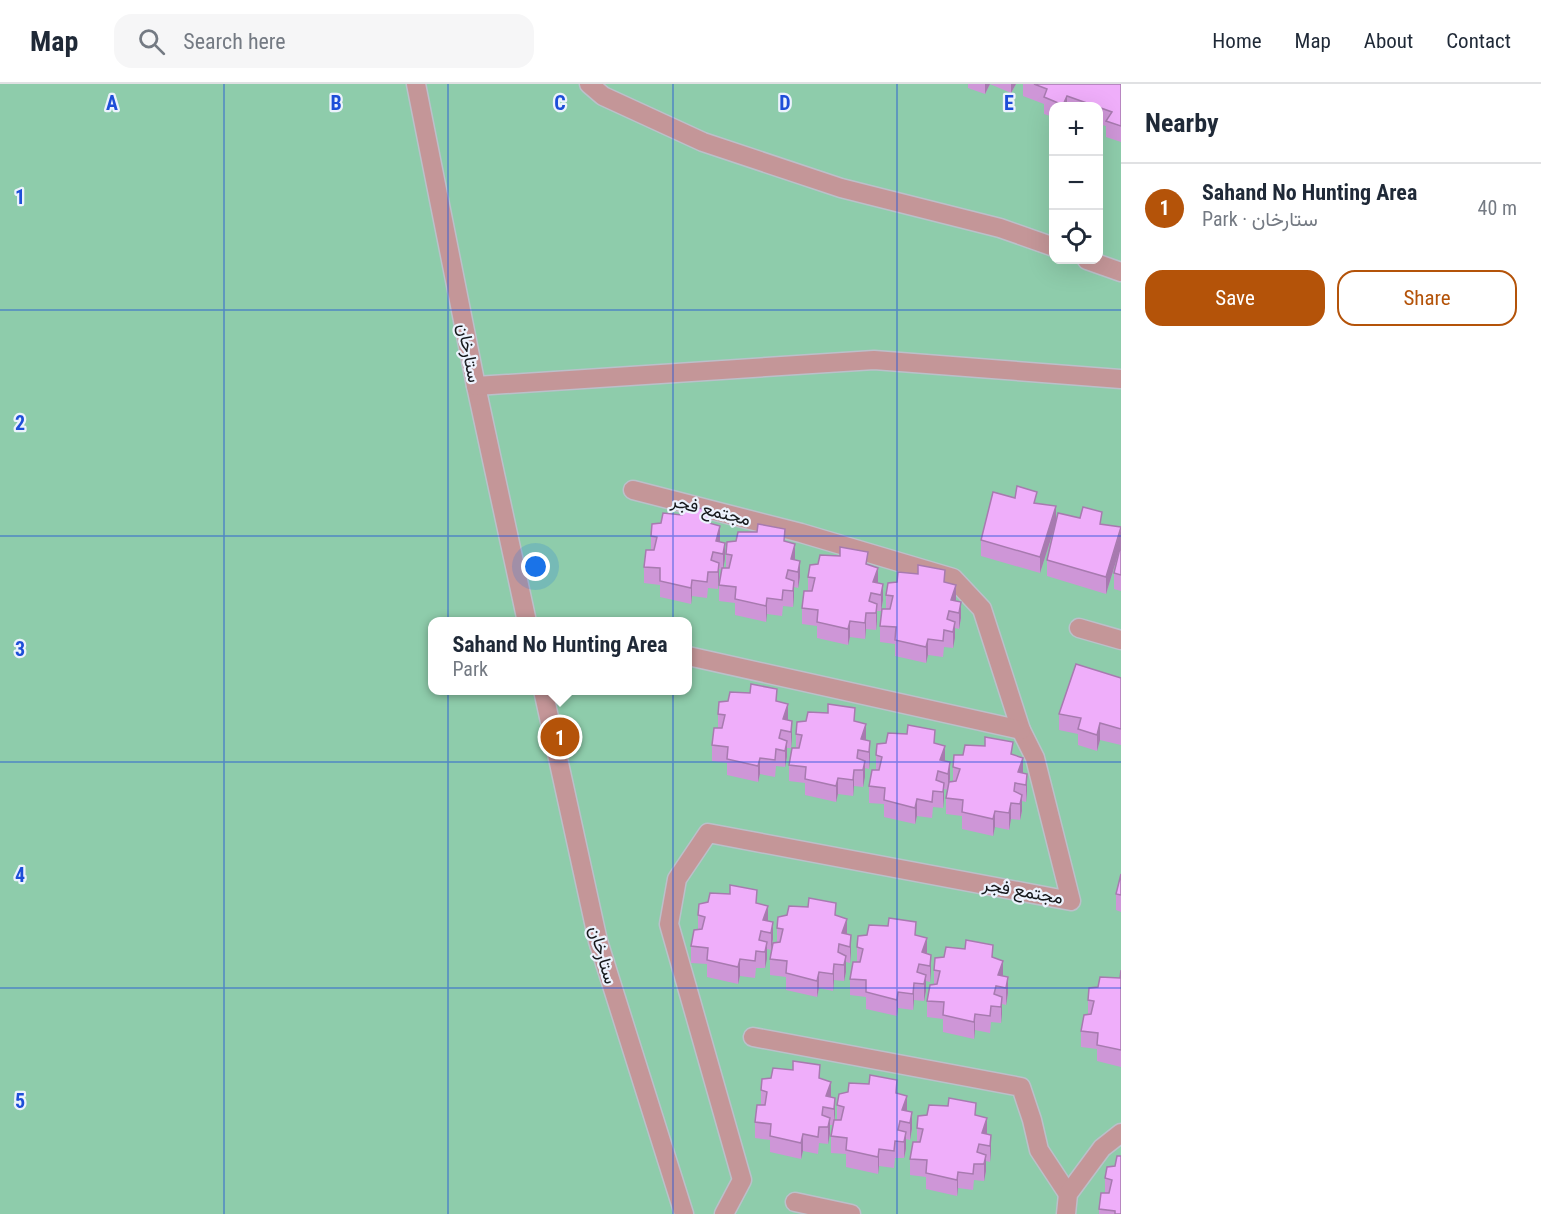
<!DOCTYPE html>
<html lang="en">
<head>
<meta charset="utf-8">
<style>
	body { margin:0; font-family:"Roboto Condensed",Vazirmatn,sans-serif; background:#f6f6f7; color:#1f2937 }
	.controls { position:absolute; right:18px; top:18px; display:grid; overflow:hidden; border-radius:12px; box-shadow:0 6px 24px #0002 }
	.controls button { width:54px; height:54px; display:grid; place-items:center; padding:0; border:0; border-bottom:2px solid #e0e1e3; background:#fff; color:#1f2937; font:30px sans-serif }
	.you { position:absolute; left:536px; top:483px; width:21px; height:21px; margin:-15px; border:4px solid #fff; border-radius:50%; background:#1a73e8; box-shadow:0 0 0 9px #1a73e833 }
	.badge { display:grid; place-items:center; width:39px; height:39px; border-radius:50%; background:#b45309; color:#fff; font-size:20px; font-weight:700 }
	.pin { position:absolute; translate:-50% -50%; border:3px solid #fff; box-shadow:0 2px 6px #0006 }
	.popup { position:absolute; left:428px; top:533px; width:264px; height:78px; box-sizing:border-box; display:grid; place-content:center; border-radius:12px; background:#fff; filter:drop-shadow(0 2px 4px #0005); font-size:20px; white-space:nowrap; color:#747a83 }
	.popup b { font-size:22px; color:#1f2937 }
	.popup::after { content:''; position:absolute; left:50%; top:100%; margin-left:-12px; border:12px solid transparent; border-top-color:#fff }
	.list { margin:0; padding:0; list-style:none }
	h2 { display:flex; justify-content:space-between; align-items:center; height:78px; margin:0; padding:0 24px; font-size:26px }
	h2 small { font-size:20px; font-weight:400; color:#747a83 }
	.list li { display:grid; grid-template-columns:39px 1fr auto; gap:18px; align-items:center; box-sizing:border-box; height:90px; padding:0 24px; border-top:2px solid #e0e1e3 }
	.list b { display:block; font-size:22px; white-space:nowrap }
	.list p { margin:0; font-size:20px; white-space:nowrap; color:#747a83 }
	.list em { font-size:20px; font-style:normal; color:#747a83 }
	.actions { display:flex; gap:12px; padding:18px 24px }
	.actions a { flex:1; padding:14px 0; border:2px solid #b45309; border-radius:18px; text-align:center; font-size:21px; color:#b45309 }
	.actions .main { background:#b45309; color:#fff }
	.icon { flex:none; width:33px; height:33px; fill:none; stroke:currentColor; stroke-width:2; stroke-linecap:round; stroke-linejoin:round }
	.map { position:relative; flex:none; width:1121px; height:1130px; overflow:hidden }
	header { display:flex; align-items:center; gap:36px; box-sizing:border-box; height:84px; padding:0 30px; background:#fff; border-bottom:2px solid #e0e1e3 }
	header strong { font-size:28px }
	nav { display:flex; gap:33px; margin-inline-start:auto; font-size:21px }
	.search { width:420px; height:54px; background:#f6f6f7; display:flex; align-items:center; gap:15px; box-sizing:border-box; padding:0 21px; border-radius:18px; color:#747a83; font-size:22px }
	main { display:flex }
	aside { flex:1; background:#fff }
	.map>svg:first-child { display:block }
	.green { fill:#8eccab; fill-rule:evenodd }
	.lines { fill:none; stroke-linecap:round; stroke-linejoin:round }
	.minor-casing { stroke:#bbc0ca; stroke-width:21 }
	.minor { stroke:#c49698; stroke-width:18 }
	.wall { fill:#ce96d7 }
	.shaded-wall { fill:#a77aaf }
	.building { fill:#efaefa; stroke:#a77aaf; stroke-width:1.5 }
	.grid { fill:none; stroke:#1d4ed8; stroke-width:1.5; stroke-opacity:0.55 }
	.labels { text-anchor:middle; stroke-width:4.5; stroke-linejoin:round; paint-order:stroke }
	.street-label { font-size:18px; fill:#16181b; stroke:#ecf2fd }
	.grid-label { font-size:20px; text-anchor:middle; font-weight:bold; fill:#1d4ed8; stroke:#ecf2fd; stroke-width:4.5; stroke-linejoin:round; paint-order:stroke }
</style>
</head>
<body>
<header>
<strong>Map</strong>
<div class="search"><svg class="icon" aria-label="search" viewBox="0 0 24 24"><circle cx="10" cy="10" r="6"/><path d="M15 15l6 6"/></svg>Search here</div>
<nav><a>Home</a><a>Map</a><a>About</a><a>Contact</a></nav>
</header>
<main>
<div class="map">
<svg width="1121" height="1130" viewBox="0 0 1121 1130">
	<rect width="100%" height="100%" fill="#dfe5f0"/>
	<path class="green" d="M0 0H1121V1130H0ZM1054 22H1098V176H1054ZM432 538H688V606H432Z"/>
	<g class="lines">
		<g class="minor-casing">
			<g id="minor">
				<polyline points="416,0 476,302 527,538"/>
				<polyline points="589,0 603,12 703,58 841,104 1000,144 1054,163"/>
				<polyline points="1087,176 1121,188"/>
				<polyline points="476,302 874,276 1121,295"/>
				<polyline points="633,406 801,449 953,494 982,525 1021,646 1035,674 1071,817 708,749 677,795 669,840 742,1096 724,1130"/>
				<polyline points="1079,544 1121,556"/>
				<polyline points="688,572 1021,646"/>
				<polyline points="543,606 598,857 684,1130"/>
				<polyline points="753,953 1021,1003 1032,1036 1039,1066 1068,1110"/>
				<polyline points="795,1118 851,1130"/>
				<polyline points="1066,1130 1068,1110 1102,1064 1121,1049"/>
			</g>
		</g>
		<use href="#minor" class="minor"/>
	</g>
	<g class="wall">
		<polygon points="968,0 1016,0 1011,9 990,0 985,10 968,4"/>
		<polygon points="1023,0 1121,0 1121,58 1106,53 1106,42 1098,40 1098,22 1053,22 1053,33 1044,30 1044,20 1023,12"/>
		<polygon points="1037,419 1056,438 1102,440 1121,443 1121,507 1114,505 1114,489 1120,465 1106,510 1047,492 1047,476 1055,442 1040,489 981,472 981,456"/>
		<polygon points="710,439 720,458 725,475 723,484 726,484 726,470 785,458 795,476 800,493 798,504 794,503 793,523 783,522 782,532 767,530 766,538 735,531 735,519 719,517 719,501 722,486 719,485 718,505 708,504 707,514 692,512 691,520 660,513 660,501 644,499 644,483 651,466 651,452"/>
		<polygon points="868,481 878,499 883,516 881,527 877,527 877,537 876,546 866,545 865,555 850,553 848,561 817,554 817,542 802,540 802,524 808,507 808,493"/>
		<polygon points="945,499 956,517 961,534 959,545 955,544 953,564 944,563 943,573 928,571 926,579 895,572 895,560 880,558 880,542 886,525 886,511"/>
		<polygon points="1121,594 1121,661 1100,656 1097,667 1078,661 1078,650 1059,646 1059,630"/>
		<polygon points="777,618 788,636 792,653 791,664 787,664 785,683 776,682 775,693 760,690 758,698 727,691 727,679 712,677 712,661 718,644 718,630"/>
		<polygon points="855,638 866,656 870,673 869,685 865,684 863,703 854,702 853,712 838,710 836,718 805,711 805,699 789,697 789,681 796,664 796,650"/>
		<polygon points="935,659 945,677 950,695 949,698 953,698 953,683 1013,671 1023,689 1027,707 1026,718 1022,717 1022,727 1020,736 1011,735 1009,746 995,743 993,752 962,745 962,732 946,730 946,714 948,706 944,705 943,724 933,723 932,734 917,732 915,740 884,733 884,720 869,719 869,702 876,686 876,671"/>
		<polygon points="1121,790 1121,828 1116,826 1116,810"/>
		<polygon points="757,819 768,837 773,855 771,866 767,865 765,884 756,884 755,894 740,892 738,900 707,893 707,880 691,879 691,862 698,846 698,831"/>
		<polygon points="836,832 847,850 851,868 850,879 846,878 846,888 844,897 834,896 833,907 819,904 817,913 786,906 786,893 770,891 770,875 777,859 777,844"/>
		<polygon points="916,851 927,870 931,887 930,898 926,897 926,907 924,917 914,916 913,926 898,924 897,932 866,925 866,913 850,911 850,895 857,878 857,863"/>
		<polygon points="993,874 1003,892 1008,909 1006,921 1002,920 1001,939 991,938 990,949 975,946 974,955 943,948 943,935 927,933 927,917 934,900 934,886"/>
		<polygon points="1121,886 1121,983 1097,977 1097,965 1081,963 1081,947 1088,930 1088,916 1098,903 1120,894"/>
		<polygon points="820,994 831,1013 835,1030 835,1036 837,1036 837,1021 897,1009 907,1027 912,1045 910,1056 906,1055 906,1065 904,1074 895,1074 894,1084 879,1082 878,1090 846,1083 846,1070 831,1069 831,1052 833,1041 830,1041 828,1060 819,1059 818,1070 803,1067 801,1075 770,1068 770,1056 755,1054 755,1038 761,1021 761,1006"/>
		<polygon points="976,1031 987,1050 991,1067 990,1078 986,1077 986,1087 984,1097 974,1096 973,1106 958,1104 957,1112 926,1105 926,1093 910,1091 910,1075 917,1058 917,1044"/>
		<polygon points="1115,1082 1121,1130 1099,1130 1099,1125 1105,1109 1105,1094"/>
	</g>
	<g class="shaded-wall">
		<polygon points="985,0 990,0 985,10"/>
		<polygon points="1011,0 1016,0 1011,9"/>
		<polygon points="1067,12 1067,22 1063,22 1063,21"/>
		<polygon points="1056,422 1056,439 1040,489 1040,473"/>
		<polygon points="720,442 720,459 716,457"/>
		<polygon points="1121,445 1121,461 1106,510 1106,493"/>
		<polygon points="725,459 725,475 723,486 723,470"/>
		<polygon points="795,460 795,477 791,475"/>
		<polygon points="800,477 800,493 798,504 798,488"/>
		<polygon points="719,479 719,495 718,505 718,488"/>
		<polygon points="878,484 878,500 873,498"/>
		<polygon points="692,496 692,512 691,520 691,504"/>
		<polygon points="794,497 794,513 793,523 793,507"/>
		<polygon points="883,500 883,516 881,527 881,511"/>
		<polygon points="956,501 956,518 951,516"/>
		<polygon points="767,514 767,530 766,538 766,522"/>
		<polygon points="961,518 961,534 959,545 959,529"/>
		<polygon points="877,520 877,537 876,546 876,529"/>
		<polygon points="866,529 866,545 865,555 865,539"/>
		<polygon points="850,537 850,553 848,561 848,545"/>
		<polygon points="955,538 955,554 953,564 953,548"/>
		<polygon points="928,555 928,571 926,579 926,563"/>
		<polygon points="788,620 788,637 783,635"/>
		<polygon points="792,637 792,653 791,664 791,648"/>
		<polygon points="1100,639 1100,656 1097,667 1097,651"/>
		<polygon points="866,640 866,657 861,655"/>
		<polygon points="787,657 787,673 785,683 785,667"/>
		<polygon points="870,657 870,673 869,685 869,668"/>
		<polygon points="945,662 945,678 940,676"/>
		<polygon points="760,674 760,690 758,698 758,682"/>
		<polygon points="1023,674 1023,690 1018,688"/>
		<polygon points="865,677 865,693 863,703 863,686"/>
		<polygon points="950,678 950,695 948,706 948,690"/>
		<polygon points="854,686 854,702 853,712 853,696"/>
		<polygon points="1027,690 1027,707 1026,718 1026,701"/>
		<polygon points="838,694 838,710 836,718 836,702"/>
		<polygon points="944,699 944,715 943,724 943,708"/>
		<polygon points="1022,711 1022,727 1020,736 1020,720"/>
		<polygon points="917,715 917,732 915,740 915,724"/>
		<polygon points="1011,719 1011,735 1009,746 1009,729"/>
		<polygon points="995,727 995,743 993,752 993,735"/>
		<polygon points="768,822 768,838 763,836"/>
		<polygon points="847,835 847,851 842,849"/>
		<polygon points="773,838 773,855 771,866 771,849"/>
		<polygon points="851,851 851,868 850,879 850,863"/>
		<polygon points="927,854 927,871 922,868"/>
		<polygon points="767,858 767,875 765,884 765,868"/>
		<polygon points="931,871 931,887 930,898 930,882"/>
		<polygon points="846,872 846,888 844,897 844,881"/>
		<polygon points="740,875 740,892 738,900 738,883"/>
		<polygon points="1003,877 1003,893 998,891"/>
		<polygon points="834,880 834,896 833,907 833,890"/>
		<polygon points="819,888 819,904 817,913 817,897"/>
		<polygon points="926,891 926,907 924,917 924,900"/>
		<polygon points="1008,893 1008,909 1006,921 1006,904"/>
		<polygon points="914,899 914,916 913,926 913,910"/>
		<polygon points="898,908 898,924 897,932 897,916"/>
		<polygon points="1002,913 1002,930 1001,939 1001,923"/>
		<polygon points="975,930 975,946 974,955 974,938"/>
		<polygon points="831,998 831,1014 826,1012"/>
		<polygon points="907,1012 907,1028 902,1026"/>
		<polygon points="835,1014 835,1030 834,1041 834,1025"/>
		<polygon points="912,1028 912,1045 910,1056 910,1039"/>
		<polygon points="830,1034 830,1050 828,1060 828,1043"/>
		<polygon points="987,1034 987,1051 982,1049"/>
		<polygon points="906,1048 906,1065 904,1074 904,1058"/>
		<polygon points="803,1050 803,1067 801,1075 801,1059"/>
		<polygon points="991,1051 991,1067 990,1078 990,1062"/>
		<polygon points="879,1065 879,1082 878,1090 878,1073"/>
		<polygon points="986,1071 986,1087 984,1097 984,1080"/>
		<polygon points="958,1088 958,1104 957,1112 957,1096"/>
	</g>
	<g class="building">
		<polygon points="1034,0 1121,0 1121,42 1106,37 1112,28 1067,12 1063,21 1044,13 1047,5"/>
		<polygon points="1017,402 1037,408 1034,419 1056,422 1040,473 981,456 993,408 1015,414"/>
		<polygon points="683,422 710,426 709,439 720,442 716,457 725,459 723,470 713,468 711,476 719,479 718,488 708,488 707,498 692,496 691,504 660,497 660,484 644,483 646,466 654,466 657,453 651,452 652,440 661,439 663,429 682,431"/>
		<polygon points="1083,423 1102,428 1100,440 1121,443 1106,493 1047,476 1058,429 1080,434"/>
		<polygon points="758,440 785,445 784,457 795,460 791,475 800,477 798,488 788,486 786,494 794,497 793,507 783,506 782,516 767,514 766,522 735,515 736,503 719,501 722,484 729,484 732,471 726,470 727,458 736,457 738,448 757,448"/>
		<polygon points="1121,460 1121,491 1114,489"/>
		<polygon points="840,463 868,468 866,480 878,484 873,498 883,500 881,511 871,509 869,517 877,520 876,529 866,529 865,539 850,537 848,545 817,538 818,526 802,524 804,507 812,507 815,494 808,493 810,481 818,480 820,471 840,472"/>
		<polygon points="918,481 945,486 944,498 956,501 951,516 961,518 959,529 949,527 947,535 955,538 953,548 944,546 943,557 928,555 926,563 895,556 896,543 880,542 882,525 890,525 893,512 886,511 888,499 897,498 898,488 918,490"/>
		<polygon points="1076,580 1121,594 1121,645 1100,639 1097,651 1078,645 1081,634 1059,630"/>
		<polygon points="751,600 777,605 776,617 788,620 783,635 792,637 791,648 781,646 779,654 787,657 785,667 776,665 775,676 760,674 758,682 727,675 728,663 712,661 714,644 722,644 725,631 718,630 719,618 728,617 730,608 750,609"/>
		<polygon points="828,620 855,624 854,637 866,640 861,655 870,657 869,668 858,666 857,674 865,677 863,686 854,686 853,696 838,694 836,702 805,695 806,683 789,681 792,664 799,664 802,651 796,650 797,638 806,637 808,628 828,629"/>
		<polygon points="908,641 935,646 934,659 945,662 940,676 950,678 948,690 938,687 936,696 944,699 943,708 933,707 932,718 917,715 915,724 884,716 885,704 869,702 872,686 879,686 882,673 876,671 877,660 886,659 888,649 907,650"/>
		<polygon points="985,653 1013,658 1011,670 1023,674 1018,688 1027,690 1026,701 1015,699 1014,707 1022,711 1020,720 1011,719 1009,729 995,727 993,735 962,728 963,716 946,714 949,698 956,697 960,685 953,683 954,671 963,671 965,661 985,662"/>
		<polygon points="1121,790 1121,811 1116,810"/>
		<polygon points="730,801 757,806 756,819 768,822 763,836 773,838 771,849 761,847 759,856 767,858 765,868 756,867 755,877 740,875 738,883 707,876 708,864 691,862 694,846 702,845 705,833 698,831 699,820 708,818 710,809 730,810"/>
		<polygon points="809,814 836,819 835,831 847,835 842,849 851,851 850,863 839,860 838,868 846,872 844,881 834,880 833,890 819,888 817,897 786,889 787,877 770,875 773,859 780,858 783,845 777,844 778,833 787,831 789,822 808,823"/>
		<polygon points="889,834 916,838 915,851 927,854 922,868 931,871 930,882 919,880 917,888 926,891 924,900 914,899 913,910 898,908 897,916 866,908 866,896 850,895 853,878 860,878 863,865 857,863 858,852 867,851 869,841 888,842"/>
		<polygon points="966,856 993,861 992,873 1003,877 998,891 1008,893 1006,904 996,902 994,910 1002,913 1001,923 991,922 990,932 975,930 974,938 943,931 944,918 927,917 930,901 937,900 940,887 934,886 935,874 944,873 946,863 965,865"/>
		<polygon points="1121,886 1121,966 1097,961 1098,949 1081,947 1084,931 1091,930 1094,917 1088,916 1089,904 1098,903 1100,893 1120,894"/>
		<polygon points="793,977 820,981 819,994 831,998 826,1012 835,1014 834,1025 823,1023 822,1031 830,1034 828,1043 819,1043 818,1053 803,1050 801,1059 770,1052 771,1040 755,1038 757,1021 765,1021 767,1008 761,1006 762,995 771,994 773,984 793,986"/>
		<polygon points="870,991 897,996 896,1009 907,1012 902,1026 912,1028 910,1039 900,1037 898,1046 906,1048 904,1058 895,1057 894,1067 879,1065 878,1073 846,1066 847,1054 831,1052 834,1036 841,1036 844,1023 837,1021 839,1010 848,1008 849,999 869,1000"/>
		<polygon points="949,1014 976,1019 975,1031 987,1034 982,1049 991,1051 990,1062 979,1060 977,1068 986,1071 984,1080 974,1080 973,1090 958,1088 957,1096 926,1089 927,1076 910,1075 913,1058 920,1058 923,1045 917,1044 918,1032 927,1031 929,1021 948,1022"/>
		<polygon points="1117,1072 1121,1072 1121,1130 1115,1130 1115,1127 1099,1125 1101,1109 1109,1109 1112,1096 1105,1094 1107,1083 1115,1082"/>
	</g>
	<path class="grid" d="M224 0V1130M448 0V1130M673 0V1130M897 0V1130M0 226H1121M0 452H1121M0 678H1121M0 904H1121"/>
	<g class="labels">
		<g class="street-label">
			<text transform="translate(469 269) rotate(79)" y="6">ستارخان</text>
			<text transform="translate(711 426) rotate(14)" y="6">مجتمع فجر</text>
			<text transform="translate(1023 807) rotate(10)" y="6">مجتمع فجر</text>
			<text transform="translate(603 871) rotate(74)" y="6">ستارخان</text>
		</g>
	</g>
	<g class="grid-label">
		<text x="112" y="26">A</text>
		<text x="336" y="26">B</text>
		<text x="560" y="26">C</text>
		<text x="785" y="26">D</text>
		<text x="1009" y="26">E</text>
		<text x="20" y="120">1</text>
		<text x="20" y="346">2</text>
		<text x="20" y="572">3</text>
		<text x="20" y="798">4</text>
		<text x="20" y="1024">5</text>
	</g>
</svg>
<div class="controls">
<button>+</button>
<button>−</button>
<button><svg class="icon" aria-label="locate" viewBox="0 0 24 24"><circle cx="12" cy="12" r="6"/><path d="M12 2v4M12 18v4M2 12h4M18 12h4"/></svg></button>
</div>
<div class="you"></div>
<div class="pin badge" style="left:560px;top:653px">1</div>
<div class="popup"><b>Sahand No Hunting Area</b>Park</div>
</div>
<aside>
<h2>Nearby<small></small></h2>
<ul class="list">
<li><span class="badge">1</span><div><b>Sahand No Hunting Area</b><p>Park · ستارخان</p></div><em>40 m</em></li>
</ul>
<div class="actions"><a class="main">Save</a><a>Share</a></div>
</aside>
</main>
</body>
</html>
